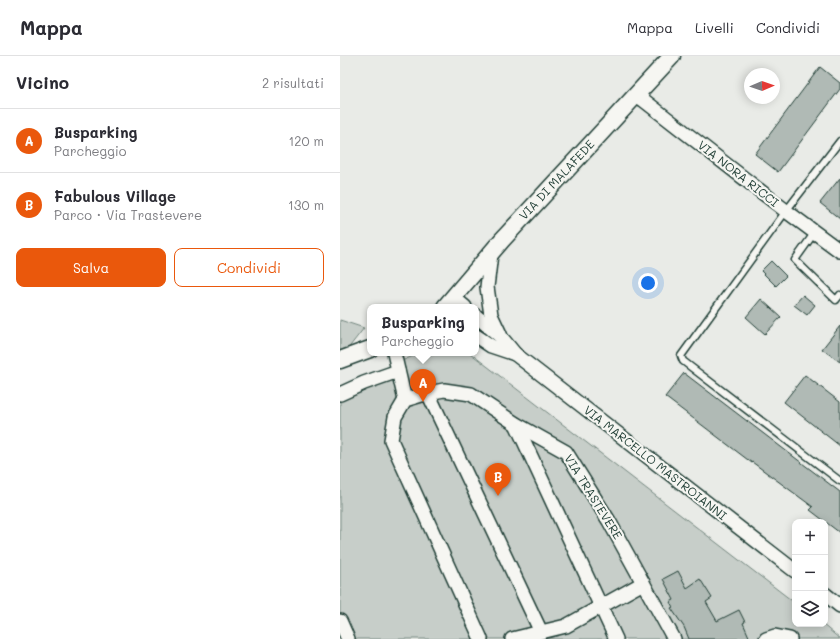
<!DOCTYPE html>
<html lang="it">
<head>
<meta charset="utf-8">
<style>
	body { margin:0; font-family:Mali,sans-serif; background:#f2f2f3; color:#2b2b33 }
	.controls { position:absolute; right:12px; bottom:12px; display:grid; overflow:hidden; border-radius:8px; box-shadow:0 2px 10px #0003 }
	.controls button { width:36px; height:36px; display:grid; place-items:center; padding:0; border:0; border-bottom:1px solid #e1e1e2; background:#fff; color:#2b2b33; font:20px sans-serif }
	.compass { position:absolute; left:404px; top:12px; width:36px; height:36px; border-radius:50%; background:#fff; box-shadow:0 2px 10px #0003; rotate:88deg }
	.you { position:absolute; left:308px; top:227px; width:14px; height:14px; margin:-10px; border:3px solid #fff; border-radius:50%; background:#1a73e8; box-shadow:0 0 0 6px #1a73e833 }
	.badge { display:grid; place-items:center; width:26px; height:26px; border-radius:50%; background:#ea580c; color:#fff; font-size:13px; font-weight:700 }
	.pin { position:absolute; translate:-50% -33px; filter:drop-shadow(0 1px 2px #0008) }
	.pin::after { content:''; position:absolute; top:21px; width:14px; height:12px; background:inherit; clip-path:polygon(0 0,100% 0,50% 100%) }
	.popup { position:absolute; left:27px; top:248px; width:112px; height:52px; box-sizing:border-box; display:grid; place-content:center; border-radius:8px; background:#fff; filter:drop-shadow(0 1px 3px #0005); font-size:13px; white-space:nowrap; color:#7c7c81 }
	.popup b { font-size:15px; color:#2b2b33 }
	.popup::after { content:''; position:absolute; left:50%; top:100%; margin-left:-8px; border:8px solid transparent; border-top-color:#fff }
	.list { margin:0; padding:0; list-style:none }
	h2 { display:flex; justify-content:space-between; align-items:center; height:52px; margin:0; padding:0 16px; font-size:17px }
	h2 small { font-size:13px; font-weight:400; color:#7c7c81 }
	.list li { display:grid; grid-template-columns:26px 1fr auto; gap:12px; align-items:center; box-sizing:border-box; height:64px; padding:0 16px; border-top:1px solid #e1e1e2 }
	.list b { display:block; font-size:15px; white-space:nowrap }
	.list p { margin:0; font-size:13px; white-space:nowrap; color:#7c7c81 }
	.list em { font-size:13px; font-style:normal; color:#7c7c81 }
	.actions { display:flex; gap:8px; padding:12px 16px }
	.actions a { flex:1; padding:9px 0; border:1px solid #ea580c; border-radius:8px; text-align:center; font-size:14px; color:#ea580c }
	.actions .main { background:#ea580c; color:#fff }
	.icon { flex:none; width:22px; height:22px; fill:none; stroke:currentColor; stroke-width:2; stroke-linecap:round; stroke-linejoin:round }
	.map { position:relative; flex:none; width:500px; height:583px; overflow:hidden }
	header { display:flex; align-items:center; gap:24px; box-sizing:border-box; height:56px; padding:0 20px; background:#fff; border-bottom:1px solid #e1e1e2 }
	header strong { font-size:19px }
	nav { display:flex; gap:22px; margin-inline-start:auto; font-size:14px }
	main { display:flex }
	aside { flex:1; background:#fff }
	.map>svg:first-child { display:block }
	.green { fill:#c7cec9; stroke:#73867e }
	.building { fill:#b0bab5; stroke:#1f3d34 }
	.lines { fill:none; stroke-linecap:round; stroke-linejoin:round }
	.service-casing { stroke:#1f3d34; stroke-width:9 }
	.minor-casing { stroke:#1f3d34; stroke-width:16 }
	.tertiary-casing { stroke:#1f3d34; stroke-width:19 }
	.service { stroke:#f6f6f2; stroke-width:6 }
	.minor { stroke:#f6f6f2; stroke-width:13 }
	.tertiary { stroke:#f6f6f2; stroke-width:16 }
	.labels { text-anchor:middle; stroke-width:4; stroke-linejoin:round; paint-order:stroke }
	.street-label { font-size:12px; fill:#1f3d34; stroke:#f6f6f2 }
</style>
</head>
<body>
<header>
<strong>Mappa</strong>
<nav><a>Mappa</a><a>Livelli</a><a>Condividi</a></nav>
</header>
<main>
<aside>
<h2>Vicino<small>2 risultati</small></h2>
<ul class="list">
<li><span class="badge">A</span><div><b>Busparking</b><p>Parcheggio</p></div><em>120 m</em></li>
<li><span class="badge">B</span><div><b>Fabulous Village</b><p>Parco · Via Trastevere</p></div><em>130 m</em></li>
</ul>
<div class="actions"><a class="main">Salva</a><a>Condividi</a></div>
</aside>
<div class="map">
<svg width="500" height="583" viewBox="0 0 500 583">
	<rect width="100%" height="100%" fill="#e9ebe7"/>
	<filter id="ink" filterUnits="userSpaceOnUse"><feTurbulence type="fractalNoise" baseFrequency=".025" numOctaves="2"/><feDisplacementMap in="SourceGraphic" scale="8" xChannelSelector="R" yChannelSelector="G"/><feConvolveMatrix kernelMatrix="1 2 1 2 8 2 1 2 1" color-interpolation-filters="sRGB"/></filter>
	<g filter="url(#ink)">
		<g class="green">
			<polygon points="0,264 24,272 0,303"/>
			<polygon points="80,297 130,297 455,547 455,568 482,568 500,583 0,583 0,332"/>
		</g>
		<g class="building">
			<polygon points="480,11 500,27 500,33 438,116 415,98"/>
			<polygon points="500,122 500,163 480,147"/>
			<polygon points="431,205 446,220 436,230 421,215"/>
			<polygon points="463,239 475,249 467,259 454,249"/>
			<polygon points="421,243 441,261 425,278 406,261"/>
			<polygon points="500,270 500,306 482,293"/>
			<polygon points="344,317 500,436 500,477 470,454 473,451 412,406 412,407 325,341"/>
			<polygon points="465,319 500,346 500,390 444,346"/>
			<polygon points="338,515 347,532 360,523 372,542 366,546 377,565 399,554 405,566 403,567 410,583 349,583 344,571 331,552 333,551 330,546 334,544 323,523"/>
		</g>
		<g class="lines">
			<g class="service-casing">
				<g id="service">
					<polyline points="500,85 446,155 341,300 343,305 500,425"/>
					<polyline points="475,176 455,204 496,244 500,239"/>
				</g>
			</g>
			<g class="minor-casing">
				<g id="minor">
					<polyline points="297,39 446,155 500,195"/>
					<polyline points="151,198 147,231 151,259 160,278"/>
					<polyline points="113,241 125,251"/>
					<polyline points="136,260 161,281 175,298 455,515"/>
					<polyline points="136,280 151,290 175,298"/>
					<polyline points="54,297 65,344"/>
					<polyline points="88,337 201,576"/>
					<polyline points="0,338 24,327 58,315"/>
					<polyline points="176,368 276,583"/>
					<polyline points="485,538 500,550"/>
					<polyline points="0,565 8,583"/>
					<polyline points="141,583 51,384 55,361 65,344 88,337 104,334 131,338 176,368 226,396 269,465 334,583"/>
					<polyline points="172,583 226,570 303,527"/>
					<polyline points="426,583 435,580 450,583"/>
				</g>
			</g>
			<g class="tertiary-casing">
				<g id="tertiary">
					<polyline points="105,251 162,184 332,0"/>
					<polyline points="0,304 30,293"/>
				</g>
			</g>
			<use href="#service" class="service"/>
			<use href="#minor" class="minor"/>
			<use href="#tertiary" class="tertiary"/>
		</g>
	</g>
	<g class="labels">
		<g class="street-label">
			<text transform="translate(398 118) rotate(38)" y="4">VIA NORA RICCI</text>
			<text transform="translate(217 124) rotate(-47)" y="4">VIA DI MALAFEDE</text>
			<text transform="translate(315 407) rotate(38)" y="4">VIA MARCELLO MASTROIANNI</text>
			<text transform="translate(253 441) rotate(58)" y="4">VIA TRASTEVERE</text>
		</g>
	</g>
</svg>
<div class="controls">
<button>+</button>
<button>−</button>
<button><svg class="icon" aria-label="layers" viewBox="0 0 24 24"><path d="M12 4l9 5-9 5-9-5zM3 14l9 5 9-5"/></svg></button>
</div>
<svg class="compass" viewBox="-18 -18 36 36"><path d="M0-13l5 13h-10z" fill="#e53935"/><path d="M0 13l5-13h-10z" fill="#7c7c81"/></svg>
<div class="you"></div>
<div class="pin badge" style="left:83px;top:346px">A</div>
<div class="popup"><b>Busparking</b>Parcheggio</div>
<div class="pin badge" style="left:158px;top:440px">B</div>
</div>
</main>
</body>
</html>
